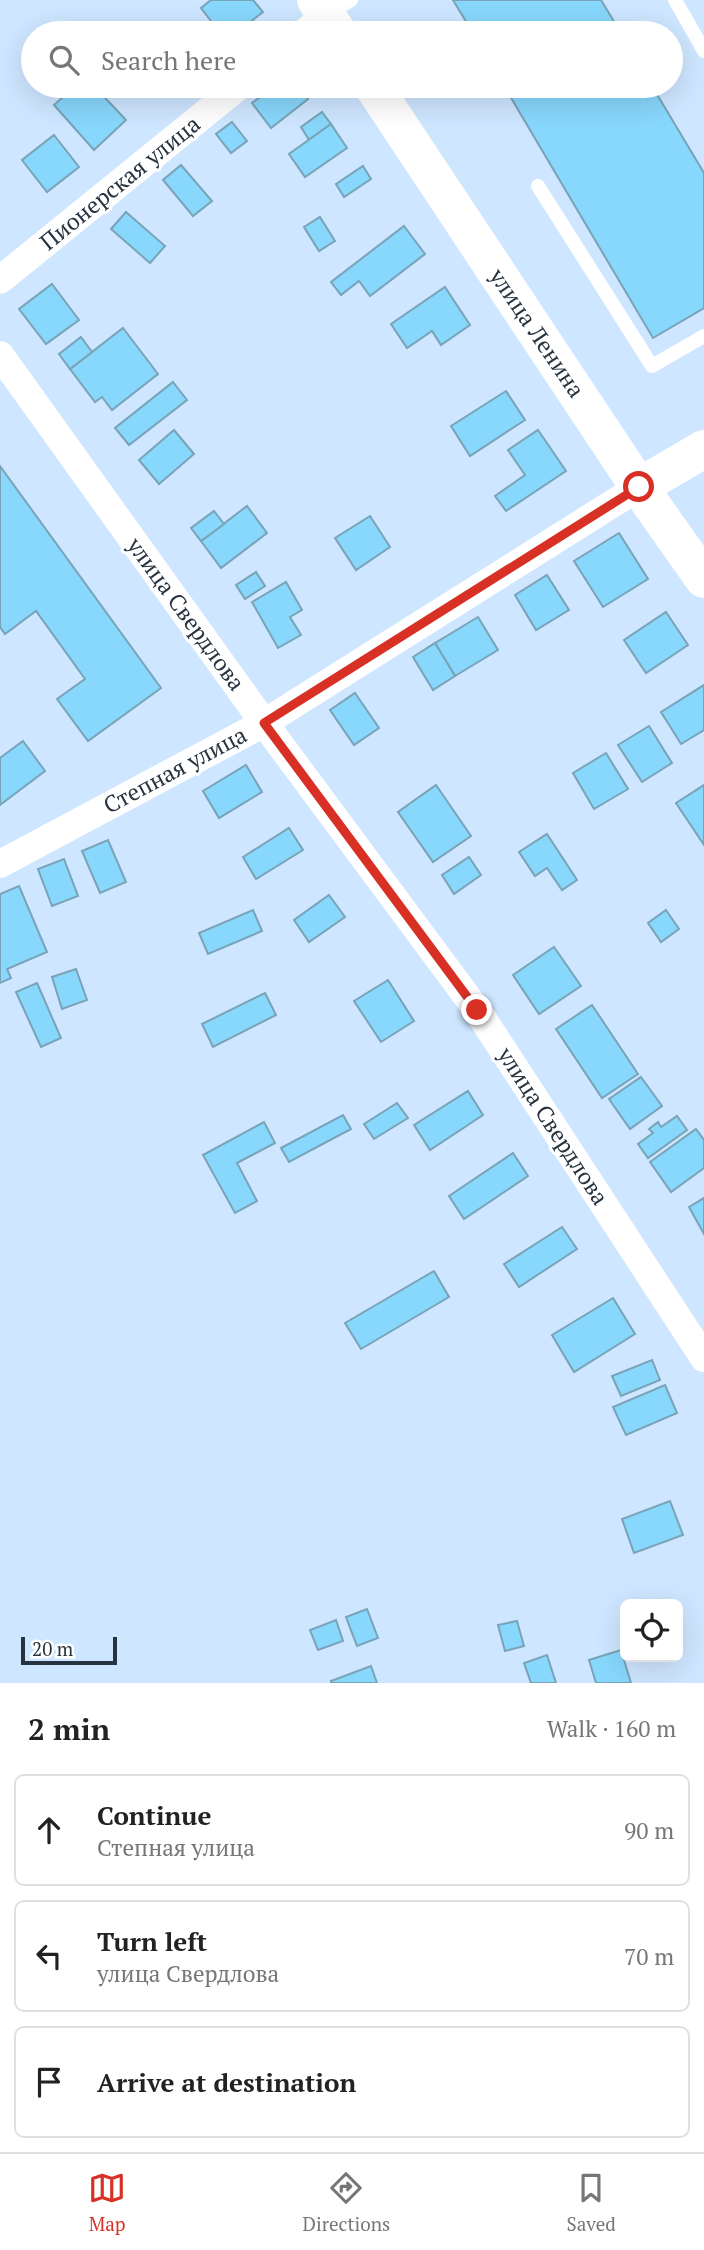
<!DOCTYPE html>
<html lang="en">
<head>
<meta charset="utf-8">
<style>
	body { margin:0; font-family:"PT Serif",serif; background:#f6f6f6; color:#222 }
	.controls { position:absolute; right:21px; bottom:21px; display:grid; overflow:hidden; border-radius:10px; box-shadow:0 7px 28px #0002 }
	.controls button { width:63px; height:63px; display:grid; place-items:center; padding:0; border:0; border-bottom:2px solid #e0e0e0; background:#fff; color:#222; font:35px sans-serif }
	.scale { position:absolute; left:21px; bottom:18px; width:96px; box-sizing:border-box; padding-left:7px; border:4px solid #27333f; border-top:0; font-size:19px; line-height:24px; white-space:nowrap; color:#27333f; -webkit-text-stroke:5px #fff; paint-order:stroke }
	.stop { position:absolute; width:21px; height:21px; margin:-16px; border:5px solid #d93025; border-radius:50%; background:#fff }
	.stop.end { background:#d93025; border-color:#fff; box-shadow:0 2px 7px #0008 }
	.list { margin:0; padding:0; list-style:none }
	h2 { display:flex; justify-content:space-between; align-items:center; height:91px; margin:0; padding:0 28px; font-size:30px }
	h2 small { font-size:23px; font-weight:400; color:#767676 }
	.list li { display:grid; grid-template-columns:46px 1fr auto; gap:21px; align-items:center; box-sizing:border-box; height:112px; margin:0 14px 14px; padding:0 14px; border:2px solid #e0e0e0; border-radius:10px }
	.list b { display:block; font-size:26px; white-space:nowrap }
	.list p { margin:0; font-size:23px; white-space:nowrap; color:#767676 }
	.list em { font-size:23px; font-style:normal; color:#767676 }
	.icon { flex:none; width:38px; height:38px; fill:none; stroke:currentColor; stroke-width:2; stroke-linecap:round; stroke-linejoin:round }
	.map { position:relative; flex:none; width:704px; height:1683px; overflow:hidden }
	.search { position:absolute; background:#fff; box-shadow:0 7px 28px #0002; left:21px; right:21px; top:21px; height:77px; display:flex; align-items:center; gap:18px; box-sizing:border-box; padding:0 24px; border-radius:38px; color:#767676; font-size:26px }
	.sheet { height:469px; background:#fff }
	nav { display:flex; justify-content:space-around; align-items:center; box-sizing:border-box; height:98px; border-top:2px solid #e0e0e0; background:#fff; font-size:19px; color:#767676 }
	nav a { display:grid; justify-items:center; gap:4px }
	nav .on { color:#d93025 }
	.map>svg:first-child { display:block }
	.building { fill:#88d7fc; stroke:#79a3b7; stroke-width:2 }
	.lines { fill:none; stroke-linecap:round; stroke-linejoin:round }
	.lane { stroke:#fff; stroke-width:14 }
	.street { stroke:#fff; stroke-width:28 }
	.secondary { stroke:#fff; stroke-width:38 }
	.route { stroke:#d93025; stroke-width:9 }
	.labels { text-anchor:middle; stroke-width:6; stroke-linejoin:round; paint-order:stroke }
	.street-label { font-size:23px; fill:#27333f; stroke:#fff }
</style>
</head>
<body>
<div class="map">
<svg width="704" height="1683" viewBox="0 0 704 1683">
	<rect width="100%" height="100%" fill="#cee6ff"/>
	<g class="building">
		<polygon points="211,0 253,0 263,12 236,33 220,33 201,8"/>
		<polygon points="453,0 601,0 621,33 473,33"/>
		<polygon points="75,86 94,86 126,120 94,150 54,105"/>
		<polygon points="275,86 297,86 308,99 271,128 252,103"/>
		<polygon points="504,86 652,86 704,173 704,308 653,338"/>
		<polygon points="322,112 331,124 309,140 301,127"/>
		<polygon points="232,122 247,141 231,153 216,134"/>
		<polygon points="331,124 347,148 305,177 289,154"/>
		<polygon points="54,135 79,167 47,192 22,160"/>
		<polygon points="181,165 212,201 193,216 163,180"/>
		<polygon points="363,166 371,179 344,197 336,184"/>
		<polygon points="126,212 165,246 150,263 111,229"/>
		<polygon points="320,217 335,241 319,251 304,227"/>
		<polygon points="404,226 425,254 370,296 359,281 341,295 331,282"/>
		<polygon points="52,284 79,320 46,344 19,309"/>
		<polygon points="445,287 470,325 441,345 432,331 407,348 391,324"/>
		<polygon points="123,328 158,374 112,410 102,397 95,402 70,369"/>
		<polygon points="81,337 92,352 70,369 59,354"/>
		<polygon points="173,382 187,400 129,445 115,428"/>
		<polygon points="506,391 525,420 470,456 451,426"/>
		<polygon points="174,430 194,454 159,484 139,460"/>
		<polygon points="538,430 566,471 506,511 495,496 525,475 508,450"/>
		<polygon points="0,466 161,688 88,741 57,699 85,679 36,611 5,634 0,627"/>
		<polygon points="247,506 267,533 221,568 201,541"/>
		<polygon points="214,511 224,524 201,541 191,528"/>
		<polygon points="370,516 390,547 356,570 335,538"/>
		<polygon points="619,533 648,579 603,607 574,561"/>
		<polygon points="256,572 265,586 245,599 236,585"/>
		<polygon points="547,575 569,610 536,630 515,595"/>
		<polygon points="286,582 302,610 290,617 301,635 278,648 252,602"/>
		<polygon points="666,612 688,645 646,673 624,640"/>
		<polygon points="478,617 498,650 455,676 435,643"/>
		<polygon points="435,643 455,676 433,690 413,657"/>
		<polygon points="704,685 704,730 681,744 661,712"/>
		<polygon points="355,693 379,728 354,745 330,710"/>
		<polygon points="649,726 672,763 642,782 618,745"/>
		<polygon points="23,741 45,771 0,805 0,758"/>
		<polygon points="606,753 628,789 594,809 573,773"/>
		<polygon points="246,765 262,792 219,818 203,791"/>
		<polygon points="436,785 471,836 433,862 398,812"/>
		<polygon points="704,785 704,845 676,803"/>
		<polygon points="289,828 303,850 256,879 243,857"/>
		<polygon points="547,834 577,880 562,890 547,868 535,876 519,852"/>
		<polygon points="108,840 126,882 100,893 82,851"/>
		<polygon points="469,857 481,875 454,894 442,875"/>
		<polygon points="64,859 78,896 52,906 38,869"/>
		<polygon points="19,886 47,952 7,969 11,978 0,983 0,894"/>
		<polygon points="329,895 345,917 309,942 294,920"/>
		<polygon points="253,910 262,931 208,954 199,933"/>
		<polygon points="666,910 679,929 661,942 648,923"/>
		<polygon points="554,947 581,986 539,1014 513,975"/>
		<polygon points="76,969 87,1000 62,1009 52,977"/>
		<polygon points="388,980 414,1021 381,1042 354,1001"/>
		<polygon points="37,983 61,1038 41,1047 16,992"/>
		<polygon points="265,993 276,1015 213,1047 202,1024"/>
		<polygon points="592,1005 638,1074 602,1098 556,1029"/>
		<polygon points="641,1077 662,1106 630,1129 609,1099"/>
		<polygon points="468,1091 483,1115 430,1150 414,1125"/>
		<polygon points="397,1103 408,1118 374,1139 364,1124"/>
		<polygon points="343,1115 351,1129 289,1162 281,1148"/>
		<polygon points="677,1116 687,1130 648,1158 638,1144 653,1133 649,1129 658,1122 661,1127"/>
		<polygon points="264,1122 275,1143 237,1163 257,1201 235,1213 203,1155"/>
		<polygon points="696,1129 704,1140 704,1168 671,1192 650,1162"/>
		<polygon points="513,1153 528,1176 464,1219 449,1196"/>
		<polygon points="704,1198 704,1234 689,1207"/>
		<polygon points="562,1227 577,1249 519,1287 504,1264"/>
		<polygon points="434,1271 449,1297 361,1349 345,1323"/>
		<polygon points="613,1298 635,1334 574,1372 552,1335"/>
		<polygon points="652,1360 660,1380 621,1396 612,1376"/>
		<polygon points="665,1385 677,1413 626,1435 613,1407"/>
		<polygon points="670,1501 683,1535 634,1553 622,1519"/>
		<polygon points="367,1609 378,1638 357,1646 346,1617"/>
		<polygon points="336,1620 343,1641 318,1650 310,1630"/>
		<polygon points="517,1621 524,1646 505,1651 498,1625"/>
		<polygon points="621,1650 631,1683 596,1683 589,1660"/>
		<polygon points="547,1655 556,1683 531,1683 524,1663"/>
		<polygon points="371,1666 377,1683 331,1683 331,1681"/>
	</g>
	<g class="lines">
		<g class="lane">
			<polyline points="675,0 704,51"/>
			<polyline points="328,14 351,0"/>
			<polyline points="538,186 652,366 704,336"/>
		</g>
		<g class="street">
			<polyline points="304,33 326,15"/>
			<polyline points="0,280 239,86"/>
			<polyline points="0,355 264,723 477,1010 704,1358"/>
			<polyline points="0,864 264,723 639,487"/>
		</g>
		<g class="secondary">
			<polyline points="316,0 338,33"/>
			<polyline points="373,86 639,487 704,579"/>
			<polyline points="639,487 704,449"/>
		</g>
	</g>
	<g class="lines">
		<polyline class="route" points="477,1010 264,723 639,487"/>
	</g>
	<g class="labels">
		<g class="street-label">
			<text transform="translate(120 183) rotate(-39)" y="8">Пионерская улица</text>
			<text transform="translate(537 333) rotate(56)" y="8">улица Ленина</text>
			<text transform="translate(186 614) rotate(54)" y="8">улица Свердлова</text>
			<text transform="translate(175 770) rotate(-28)" y="8">Степная улица</text>
			<text transform="translate(553 1126) rotate(57)" y="8">улица Свердлова</text>
		</g>
	</g>
</svg>
<div class="controls">
<button><svg class="icon" aria-label="locate" viewBox="0 0 24 24"><circle cx="12" cy="12" r="6"/><path d="M12 2v4M12 18v4M2 12h4M18 12h4"/></svg></button>
</div>
<div class="scale">20 m</div>
<div class="stop" style="left:639px;top:487px"></div>
<div class="stop end" style="left:477px;top:1010px"></div>
<div class="search"><svg class="icon" aria-label="search" viewBox="0 0 24 24"><circle cx="10" cy="10" r="6"/><path d="M15 15l6 6"/></svg>Search here</div>
</div>
<section class="sheet">
<h2>2 min<small>Walk · 160 m</small></h2>
<ul class="list">
<li><svg class="icon" aria-label="ahead" viewBox="0 0 24 24"><path d="M12 20V5M6 11l6-6 6 6"/></svg><div><b>Continue</b><p>Степная улица</p></div><em>90 m</em></li>
<li><svg class="icon" aria-label="left" viewBox="0 0 24 24"><path d="M17 20v-9H6M10 6l-5 5 5 5"/></svg><div><b>Turn left</b><p>улица Свердлова</p></div><em>70 m</em></li>
<li><svg class="icon" aria-label="arrive" viewBox="0 0 24 24"><path d="M6 21V4h12l-3 4 3 4H6"/></svg><div><b>Arrive at destination</b></div></li>
</ul>
</section>
<nav>
<a class="on"><svg class="icon" aria-label="map" viewBox="0 0 24 24"><path d="M3 6l6-2 6 2 6-2v14l-6 2-6-2-6 2zM9 4v14M15 6v14"/></svg>Map</a>
<a><svg class="icon" aria-label="directions" viewBox="0 0 24 24"><path d="M12 3l9 9-9 9-9-9zM9 14v-3h6M13 9l2 2-2 2"/></svg>Directions</a>
<a><svg class="icon" aria-label="saved" viewBox="0 0 24 24"><path d="M7 4h10v16l-5-4-5 4z"/></svg>Saved</a>
</nav>
</body>
</html>
